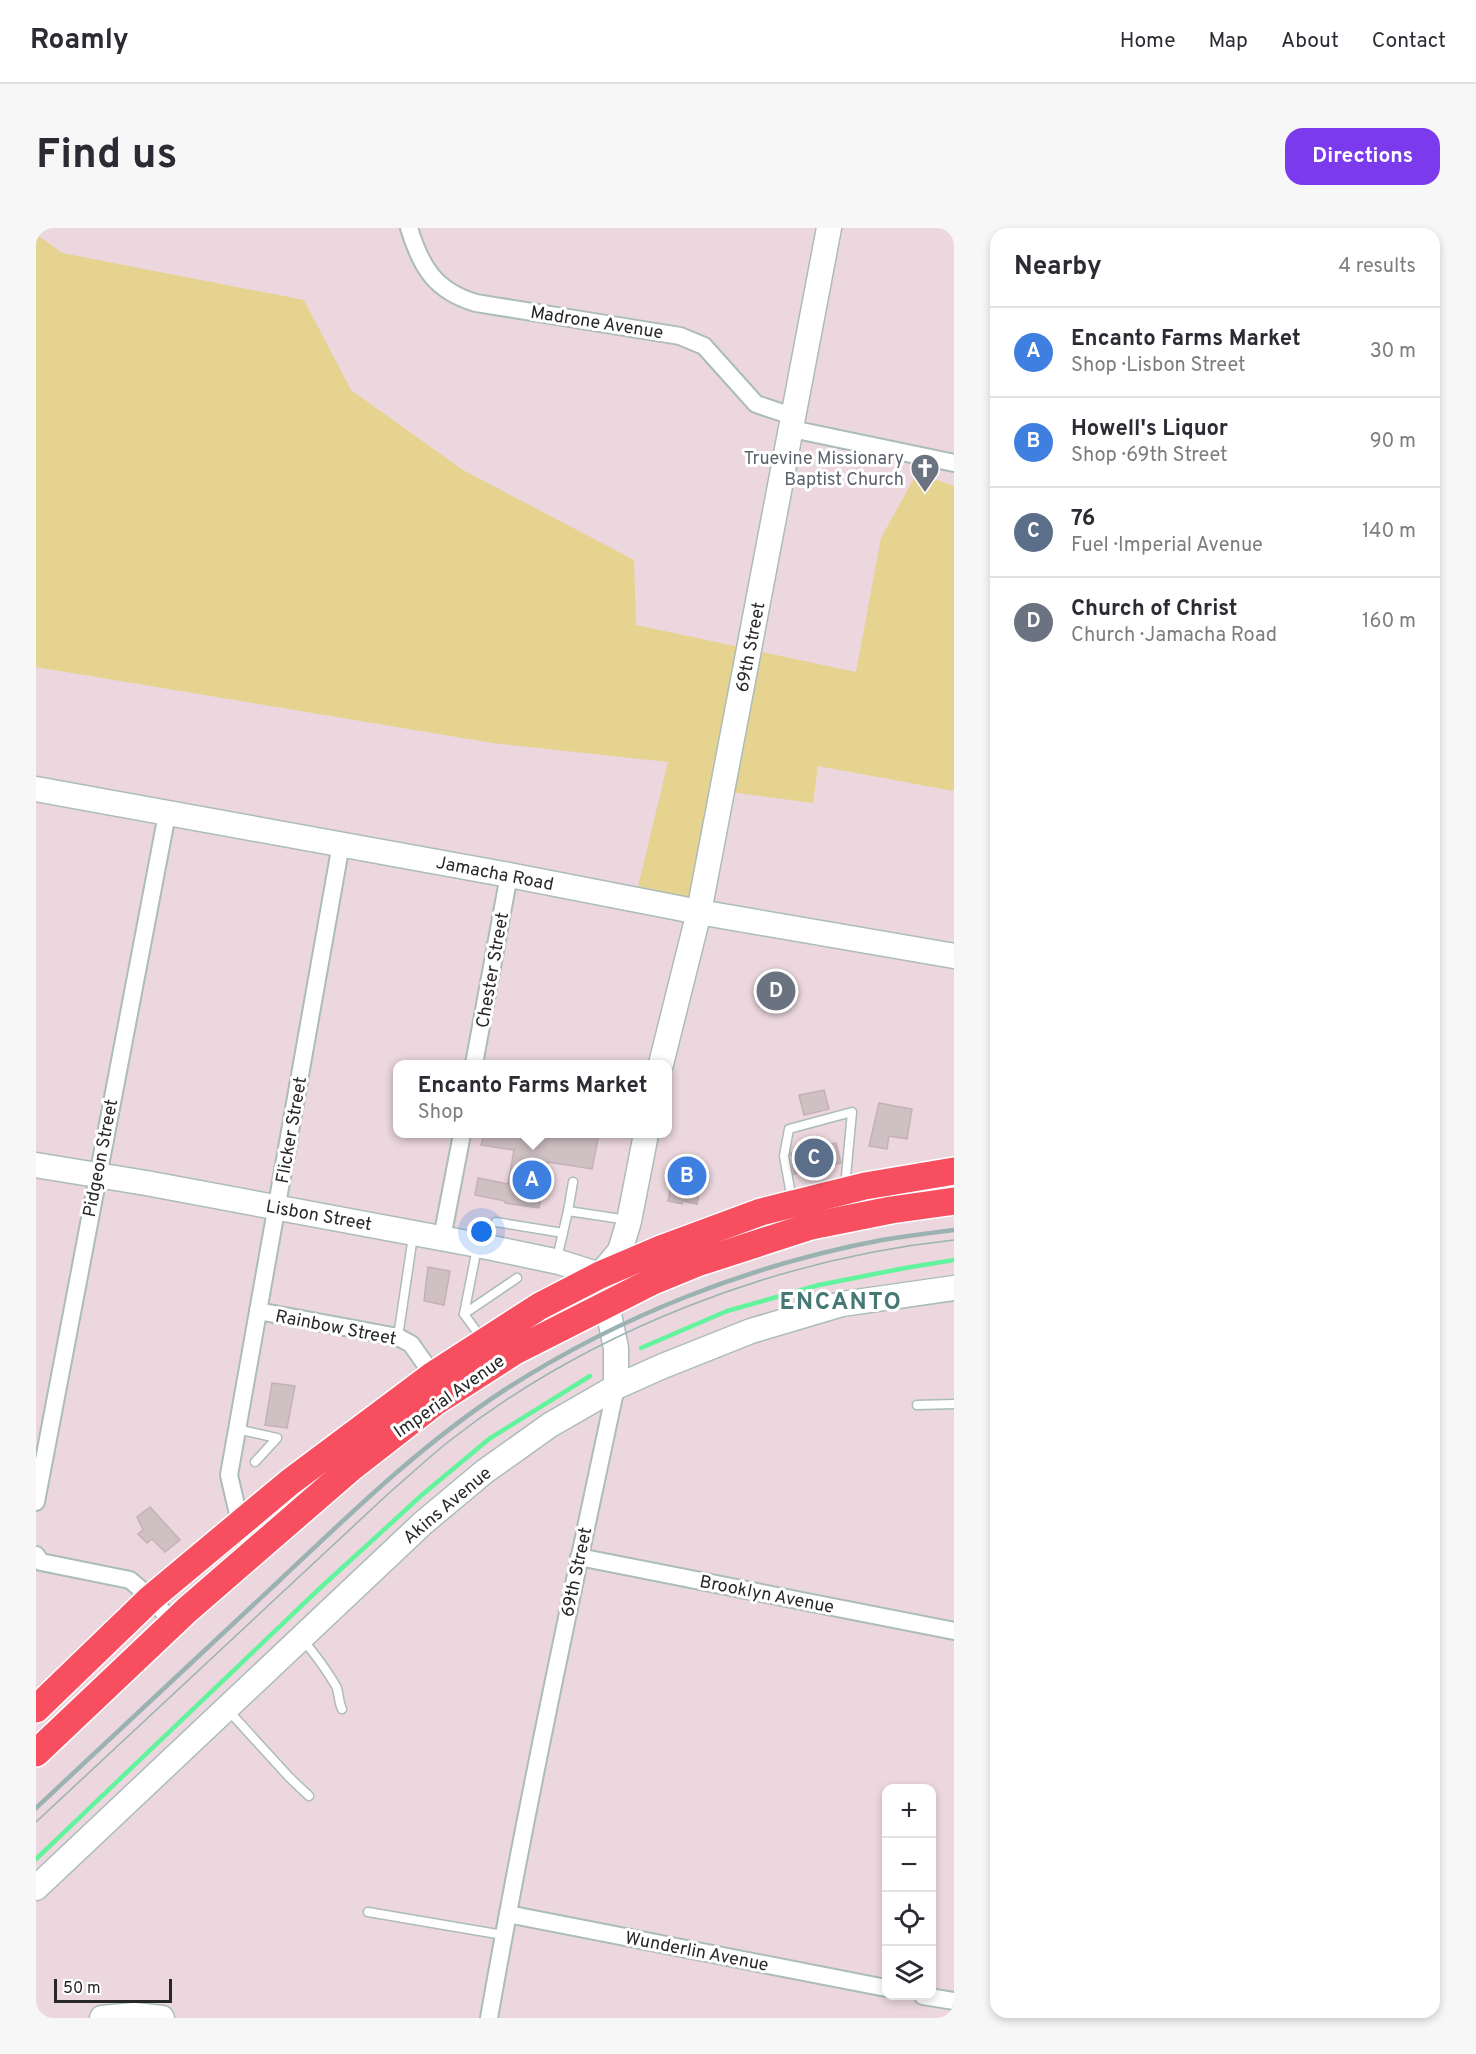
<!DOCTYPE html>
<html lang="en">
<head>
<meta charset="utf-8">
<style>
	body { margin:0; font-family:Overpass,sans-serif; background:#f7f7f7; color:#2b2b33 }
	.controls { position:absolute; right:18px; bottom:18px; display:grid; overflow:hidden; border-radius:12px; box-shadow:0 3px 9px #0003 }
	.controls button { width:54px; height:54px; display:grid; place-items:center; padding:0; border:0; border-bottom:2px solid #e1e1e2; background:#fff; color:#2b2b33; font:30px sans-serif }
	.scale { position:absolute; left:18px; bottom:15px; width:118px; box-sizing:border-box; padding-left:6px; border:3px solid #272727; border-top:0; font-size:16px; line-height:21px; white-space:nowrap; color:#272727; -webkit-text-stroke:4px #fff; paint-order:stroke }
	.you { position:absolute; left:446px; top:1004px; width:21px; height:21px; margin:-15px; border:4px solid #fff; border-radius:50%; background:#1a73e8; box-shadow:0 0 0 9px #1a73e833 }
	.badge { display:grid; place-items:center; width:39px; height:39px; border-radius:50%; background:#7c3aed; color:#fff; font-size:20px; font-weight:700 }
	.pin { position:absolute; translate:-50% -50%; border:3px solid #fff; box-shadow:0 2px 6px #0006 }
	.popup { position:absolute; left:357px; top:832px; width:279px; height:78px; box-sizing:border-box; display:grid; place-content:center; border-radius:12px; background:#fff; filter:drop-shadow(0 2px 4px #0005); font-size:20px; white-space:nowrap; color:#7c7c81 }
	.popup b { font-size:22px; color:#2b2b33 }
	.popup::after { content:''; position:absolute; left:50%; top:100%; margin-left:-12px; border:12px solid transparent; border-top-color:#fff }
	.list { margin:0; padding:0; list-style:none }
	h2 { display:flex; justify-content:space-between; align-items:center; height:78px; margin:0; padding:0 24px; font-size:26px }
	h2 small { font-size:20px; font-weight:400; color:#7c7c81 }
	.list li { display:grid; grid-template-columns:39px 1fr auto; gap:18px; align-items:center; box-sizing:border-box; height:90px; padding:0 24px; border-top:2px solid #e1e1e2 }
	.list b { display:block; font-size:22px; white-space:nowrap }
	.list p { margin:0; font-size:20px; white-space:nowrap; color:#7c7c81 }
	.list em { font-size:20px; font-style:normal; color:#7c7c81 }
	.icon { flex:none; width:33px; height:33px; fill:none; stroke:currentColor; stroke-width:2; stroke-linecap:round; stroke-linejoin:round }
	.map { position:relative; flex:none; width:918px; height:1790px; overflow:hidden; border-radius:18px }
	header { display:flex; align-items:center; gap:36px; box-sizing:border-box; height:84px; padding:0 30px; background:#fff; border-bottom:2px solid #e1e1e2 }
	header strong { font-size:28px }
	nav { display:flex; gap:33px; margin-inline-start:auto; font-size:21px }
	.intro { display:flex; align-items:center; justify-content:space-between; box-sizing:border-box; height:144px; padding:0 36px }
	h1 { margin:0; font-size:42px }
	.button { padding:15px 27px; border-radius:18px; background:#7c3aed; color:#fff; font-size:21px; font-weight:700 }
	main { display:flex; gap:36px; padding:0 36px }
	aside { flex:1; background:#fff; border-radius:18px; box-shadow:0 3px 9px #0003 }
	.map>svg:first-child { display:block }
	.green { fill:#e5d38f }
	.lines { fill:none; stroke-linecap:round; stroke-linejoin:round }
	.stream { stroke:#62f49d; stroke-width:4.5 }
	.building { fill:#cfc0c3; stroke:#c5b1b5; stroke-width:1.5 }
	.lane-casing { stroke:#abbcbb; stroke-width:11 }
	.street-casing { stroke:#abbcbb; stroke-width:20 }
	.secondary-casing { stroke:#abbcbb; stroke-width:27 }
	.primary-casing { stroke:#fff; stroke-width:30 }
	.lane { stroke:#fff; stroke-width:8 }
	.street { stroke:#fff; stroke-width:16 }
	.secondary { stroke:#fff; stroke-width:24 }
	.primary { stroke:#f74f60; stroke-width:27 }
	.tram { stroke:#9ab2b2; stroke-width:1.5 }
	.rail { stroke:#9ab2b2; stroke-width:4.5 }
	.labels { text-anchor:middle; stroke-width:6; stroke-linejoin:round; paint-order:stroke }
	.street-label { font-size:18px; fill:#272727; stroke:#fff }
	.worship-label { font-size:18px; fill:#5b616d; stroke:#fff; text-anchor:end }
	.district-label { font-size:24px; font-weight:bold; letter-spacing:1.5px; fill:#467976; stroke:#fff }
</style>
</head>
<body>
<header>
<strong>Roamly</strong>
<nav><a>Home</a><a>Map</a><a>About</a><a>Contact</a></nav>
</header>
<div class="intro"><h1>Find us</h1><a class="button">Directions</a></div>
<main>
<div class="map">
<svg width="918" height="1790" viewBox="0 0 918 1790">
	<rect width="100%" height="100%" fill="#ebd7dd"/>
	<polygon class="green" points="0,6 26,25 268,72 315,162 427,242 598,332 600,397 820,444 845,310 881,245 918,258 918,563 782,538 777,575 680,562 663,684 599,671 632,534 457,515 0,439"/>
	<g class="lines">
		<g class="stream">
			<polyline points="605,1120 691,1083 783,1057 869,1040 918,1032"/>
			<polyline points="0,1631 283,1361 387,1266 453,1211 554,1148"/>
		</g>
	</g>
	<g class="building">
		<polygon points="788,862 793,881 768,887 763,867"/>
		<polygon points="843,875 876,881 871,911 853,908 851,921 833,918"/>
		<polygon points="448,906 563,906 556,941 512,934 503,980 469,975 469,973 439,967 442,950 472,956 478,922 445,917"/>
		<polygon points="800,915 805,935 758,946 755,925"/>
		<polygon points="641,932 668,937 661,976 647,973 646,976 632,973"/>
		<polygon points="392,1039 414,1043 408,1077 388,1073"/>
		<polygon points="236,1155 259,1158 251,1200 229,1197"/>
		<polygon points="114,1279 144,1312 129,1324 116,1311 111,1315 102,1306 107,1302 101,1289"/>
	</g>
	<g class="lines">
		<g class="lane-casing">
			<g id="lane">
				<polyline points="756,972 748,928 753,901 816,884 809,959"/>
				<polyline points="532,983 537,954"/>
				<polyline points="460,994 527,1005"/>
				<polyline points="441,1020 428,1086 446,1111"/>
				<polyline points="521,1030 532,983 592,992"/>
				<polyline points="428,1086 481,1050"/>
				<polyline points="362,1109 377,1008"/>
				<polyline points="881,1177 918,1176"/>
				<polyline points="201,1201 241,1210 219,1234"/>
				<path d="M266 1411C279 1426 290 1441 300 1458 303 1463 302 1473 306 1481"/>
				<polyline points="191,1481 253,1549 273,1568"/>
				<polyline points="332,1684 467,1707"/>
			</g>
		</g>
		<g class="street-casing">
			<g id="street">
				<path d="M373 0C385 39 399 63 440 75L644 108 668 118 720 176 759 189"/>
				<polyline points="756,201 918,235"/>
				<polyline points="438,836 473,647"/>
				<polyline points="406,1010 426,906"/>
				<polyline points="222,1083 362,1109 375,1116 397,1147"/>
				<polyline points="0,1274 131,586"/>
				<polyline points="0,1327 5,1334 94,1352 115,1370 137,1395"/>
				<polyline points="212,1329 193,1247 305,616"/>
				<polyline points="543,1329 918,1403"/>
				<polyline points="472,1686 850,1760"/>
				<polyline points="887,1768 918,1773"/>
				<path d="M453 1790C490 1579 535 1369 580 1159"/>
			</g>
		</g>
		<g class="secondary-casing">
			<g id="secondary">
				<polyline points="0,561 473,647 663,684 918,728"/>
				<polyline points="625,836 663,684 793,0"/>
				<polyline points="0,937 110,955 442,1017 523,1034 564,1047"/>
				<polyline points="564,1047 584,1023 593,993 610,906"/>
				<polyline points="567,1058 580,1120 580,1159"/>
				<polyline points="0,1660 387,1295 448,1244 514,1197 580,1159 627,1138 715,1103 806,1076 918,1060"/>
				<polyline points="66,1790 98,1787 126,1790"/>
			</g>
		</g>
		<g class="primary-casing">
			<g id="primary">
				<polyline points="0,1481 115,1370 254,1254 397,1147 504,1078 564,1047 625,1021 725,984 829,958 918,943"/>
				<polyline points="0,1525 151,1382 316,1239 398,1175 479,1123 617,1053 661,1035 775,998 855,982 918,973"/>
			</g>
		</g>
		<use href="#lane" class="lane"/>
		<use href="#street" class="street"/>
		<use href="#secondary" class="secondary"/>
		<use href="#primary" class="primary"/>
		<path class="tram" d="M0 1594 353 1265C373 1248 392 1230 412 1214 553 1103 740 1031 918 1012"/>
		<path class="rail" d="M0 1580C81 1504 163 1428 244 1352 316 1284 387 1215 470 1161 584 1088 713 1037 846 1012 870 1008 894 1005 918 1002"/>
	</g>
	<defs>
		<g id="church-pin" transform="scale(1.5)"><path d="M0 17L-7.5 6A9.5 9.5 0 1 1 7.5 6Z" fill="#6b7280" stroke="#fff"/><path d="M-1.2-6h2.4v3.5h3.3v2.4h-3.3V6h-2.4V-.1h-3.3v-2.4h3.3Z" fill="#fff"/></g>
	</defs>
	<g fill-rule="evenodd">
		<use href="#church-pin" x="889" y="240"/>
	</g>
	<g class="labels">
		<g class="street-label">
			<text transform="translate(561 94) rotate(9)" y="6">Madrone Avenue</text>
			<text transform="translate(714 419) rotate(-79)" y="6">69th Street</text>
			<text transform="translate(459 645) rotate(11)" y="6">Jamacha Road</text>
			<text transform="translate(456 742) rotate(-80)" y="6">Chester Street</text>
			<text transform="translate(255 902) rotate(-80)" y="6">Flicker Street</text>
			<text transform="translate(64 930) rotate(-79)" y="6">Pidgeon Street</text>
			<text transform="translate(283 987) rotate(10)" y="6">Lisbon Street</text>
			<text transform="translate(300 1099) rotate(11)" y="6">Rainbow Street</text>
			<text transform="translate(413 1168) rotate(-35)" y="6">Imperial Avenue</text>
			<text transform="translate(411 1277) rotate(-40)" y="6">Akins Avenue</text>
			<text transform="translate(540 1344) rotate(-78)" y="6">69th Street</text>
			<text transform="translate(731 1366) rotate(11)" y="6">Brooklyn Avenue</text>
			<text transform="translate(661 1723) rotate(11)" y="6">Wunderlin Avenue</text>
		</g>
		<g class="worship-label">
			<text x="868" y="236">Truevine Missionary<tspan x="868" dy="21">Baptist Church</tspan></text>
		</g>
		<g class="district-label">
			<text x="805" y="1081">ENCANTO</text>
		</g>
	</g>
</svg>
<div class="controls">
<button>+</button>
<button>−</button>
<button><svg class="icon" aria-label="locate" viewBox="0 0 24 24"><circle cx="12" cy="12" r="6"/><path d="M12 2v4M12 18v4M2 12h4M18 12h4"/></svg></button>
<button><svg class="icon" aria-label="layers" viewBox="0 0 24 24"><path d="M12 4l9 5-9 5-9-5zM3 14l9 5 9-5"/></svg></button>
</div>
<div class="scale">50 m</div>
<div class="you"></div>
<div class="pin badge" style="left:496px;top:952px;background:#3f7fe0">A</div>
<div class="popup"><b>Encanto Farms Market</b>Shop</div>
<div class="pin badge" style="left:651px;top:948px;background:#3f7fe0">B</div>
<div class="pin badge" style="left:778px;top:930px;background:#5c6f8a">C</div>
<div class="pin badge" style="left:740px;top:763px;background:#6b7280">D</div>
</div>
<aside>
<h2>Nearby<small>4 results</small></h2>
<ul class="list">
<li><span class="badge" style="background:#3f7fe0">A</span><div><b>Encanto Farms Market</b><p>Shop · Lisbon Street</p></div><em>30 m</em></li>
<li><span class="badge" style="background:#3f7fe0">B</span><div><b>Howell's Liquor</b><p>Shop · 69th Street</p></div><em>90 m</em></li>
<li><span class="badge" style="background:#5c6f8a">C</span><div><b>76</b><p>Fuel · Imperial Avenue</p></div><em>140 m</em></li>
<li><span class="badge" style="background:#6b7280">D</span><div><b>Church of Christ</b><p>Church · Jamacha Road</p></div><em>160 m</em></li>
</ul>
</aside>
</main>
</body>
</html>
